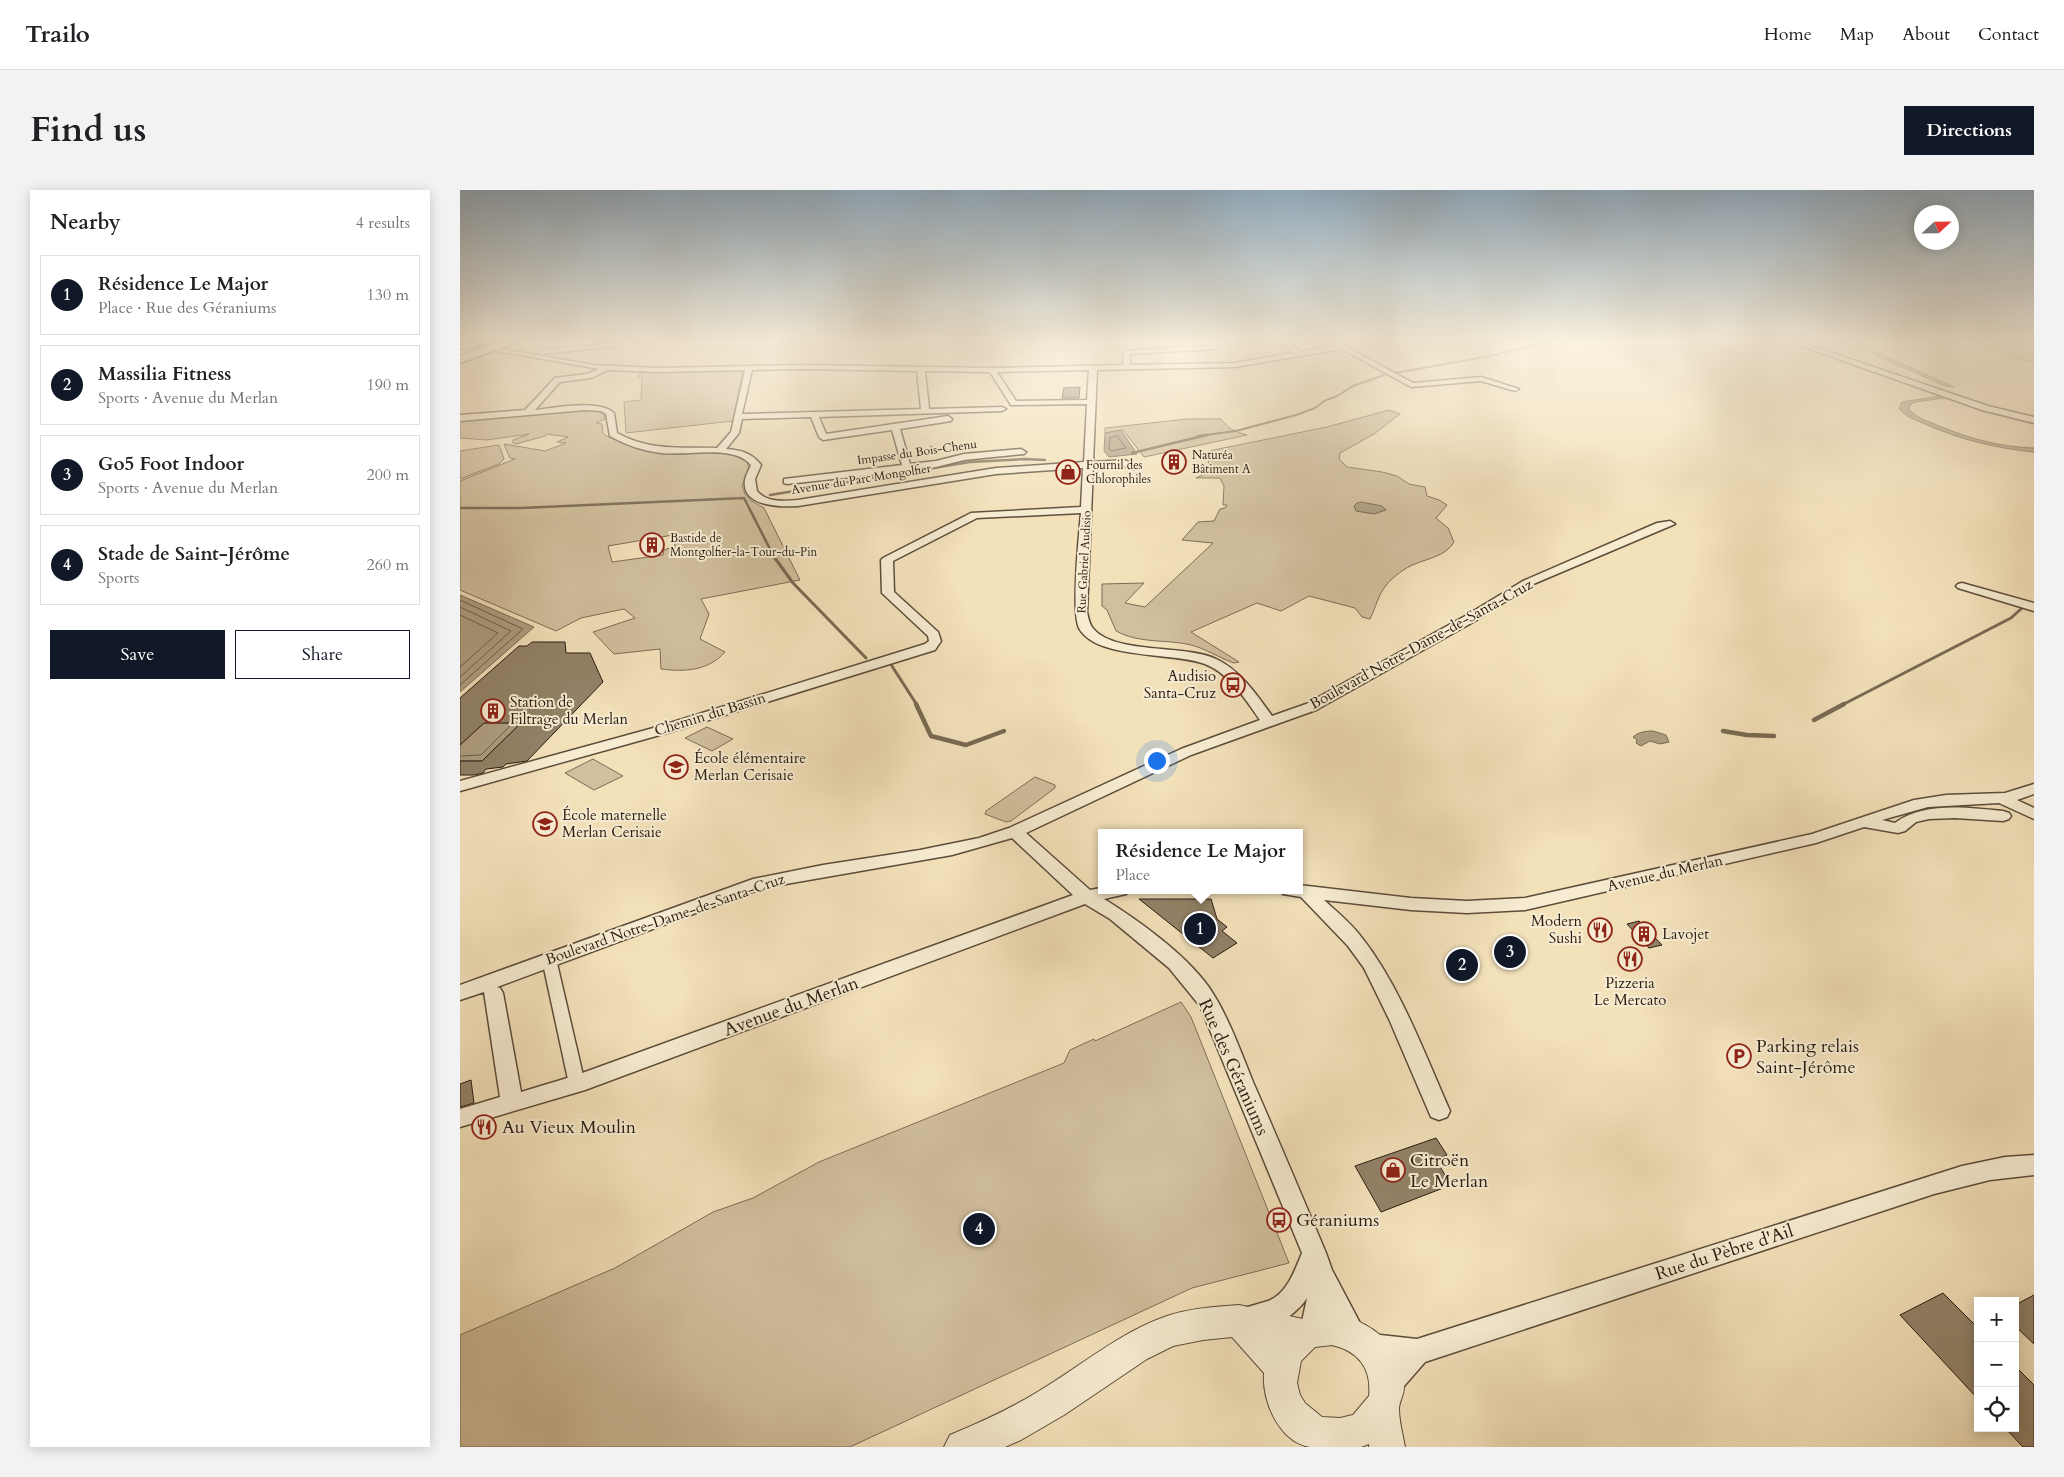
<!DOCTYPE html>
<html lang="en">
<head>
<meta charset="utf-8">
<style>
	body { margin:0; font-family:Cardo,serif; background:#f2f2f2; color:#202124 }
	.controls { position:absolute; right:15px; bottom:15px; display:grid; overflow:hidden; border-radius:0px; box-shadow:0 2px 12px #0003 }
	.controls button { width:45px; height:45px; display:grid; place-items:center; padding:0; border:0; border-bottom:1px solid #e0e0e0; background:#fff; color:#202124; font:25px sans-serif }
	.compass { position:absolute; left:1454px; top:15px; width:45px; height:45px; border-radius:50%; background:#fff; box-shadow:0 2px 12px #0003; rotate:68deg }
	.you { position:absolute; left:696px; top:570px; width:18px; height:18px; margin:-12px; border:4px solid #fff; border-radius:50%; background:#1a73e8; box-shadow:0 0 0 8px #1a73e833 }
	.badge { display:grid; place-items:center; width:32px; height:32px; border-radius:50%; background:#111827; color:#fff; font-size:16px; font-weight:700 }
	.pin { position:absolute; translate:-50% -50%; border:2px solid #fff; box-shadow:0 1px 5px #0006 }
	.popup { position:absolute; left:638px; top:639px; width:205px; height:65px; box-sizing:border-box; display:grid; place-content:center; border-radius:0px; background:#fff; filter:drop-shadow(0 1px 4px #0005); font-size:16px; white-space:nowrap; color:#757577 }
	.popup b { font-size:19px; color:#202124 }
	.popup::after { content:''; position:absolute; left:50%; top:100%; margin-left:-10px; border:10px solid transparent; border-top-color:#fff }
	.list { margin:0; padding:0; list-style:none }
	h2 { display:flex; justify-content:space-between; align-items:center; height:65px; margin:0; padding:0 20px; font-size:21px }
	h2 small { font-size:16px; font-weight:400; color:#757577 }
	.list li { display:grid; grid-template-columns:32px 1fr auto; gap:15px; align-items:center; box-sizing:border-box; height:80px; margin:0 10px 10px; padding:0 10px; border:1px solid #e0e0e0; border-radius:0px }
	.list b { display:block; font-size:19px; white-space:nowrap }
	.list p { margin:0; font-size:16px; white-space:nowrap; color:#757577 }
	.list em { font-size:16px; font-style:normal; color:#757577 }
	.actions { display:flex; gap:10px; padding:15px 20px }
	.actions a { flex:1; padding:11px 0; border:1px solid #111827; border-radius:0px; text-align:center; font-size:18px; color:#111827 }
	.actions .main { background:#111827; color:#fff }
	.icon { flex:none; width:28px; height:28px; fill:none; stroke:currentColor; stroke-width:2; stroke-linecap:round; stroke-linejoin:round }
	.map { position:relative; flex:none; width:1574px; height:1257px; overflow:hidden; border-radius:0px }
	header { display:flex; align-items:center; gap:30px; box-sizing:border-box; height:70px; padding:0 25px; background:#fff; border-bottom:1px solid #e0e0e0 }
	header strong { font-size:24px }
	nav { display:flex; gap:28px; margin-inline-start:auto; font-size:18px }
	.intro { display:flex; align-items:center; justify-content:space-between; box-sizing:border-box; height:120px; padding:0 30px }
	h1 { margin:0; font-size:35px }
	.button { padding:12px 22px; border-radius:0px; background:#111827; color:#fff; font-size:18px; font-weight:700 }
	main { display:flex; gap:30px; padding:0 30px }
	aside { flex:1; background:#fff; border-radius:0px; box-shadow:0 2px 12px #0003 }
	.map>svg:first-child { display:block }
	.green { fill:#d1bf9d; stroke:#7d6d56; fill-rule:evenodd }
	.water { fill:#ae9e80; stroke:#796a53 }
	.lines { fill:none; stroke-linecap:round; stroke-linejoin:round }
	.shore { stroke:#6c5c48; stroke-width:1 }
	.stream-far3 { stroke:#796a53; stroke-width:2 }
	.stream-far2 { stroke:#796a53; stroke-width:2.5 }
	.stream-far1 { stroke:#796a53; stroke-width:3 }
	.stream { stroke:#796a53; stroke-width:4.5 }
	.building { fill:#928268; stroke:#291b10 }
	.pedestrian-casing { stroke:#5c4c3a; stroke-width:3 }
	.minor-casing { stroke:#5c4c3a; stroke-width:3 }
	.tertiary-casing { stroke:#5c4c3a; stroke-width:2 }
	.secondary-casing { stroke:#291b10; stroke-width:3 }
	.pedestrian { fill:#f7ecd2; fill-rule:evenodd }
	.minor { fill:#f7ecd2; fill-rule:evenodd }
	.tertiary { fill:#f7ecd2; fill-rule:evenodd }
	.secondary { fill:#f7ecd2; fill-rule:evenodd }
	.rail { stroke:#291b10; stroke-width:2; stroke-dasharray:4.5 4.5; stroke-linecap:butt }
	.labels { text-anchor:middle; stroke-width:4; stroke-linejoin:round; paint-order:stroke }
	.far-street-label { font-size:12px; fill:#291b10; stroke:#f7ecd2 }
	.far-poi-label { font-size:12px; fill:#291b10; stroke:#f7ecd2; text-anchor:start }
	.street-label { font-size:15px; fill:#291b10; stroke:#f7ecd2 }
	.poi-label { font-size:15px; fill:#291b10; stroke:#f7ecd2; text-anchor:start }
	.near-street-label { font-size:18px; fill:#291b10; stroke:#f7ecd2 }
	.near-poi-label { font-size:18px; fill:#291b10; stroke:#f7ecd2; text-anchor:start }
</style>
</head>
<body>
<header>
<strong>Trailo</strong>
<nav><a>Home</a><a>Map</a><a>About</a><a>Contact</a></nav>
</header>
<div class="intro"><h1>Find us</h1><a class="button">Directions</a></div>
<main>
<aside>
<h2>Nearby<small>4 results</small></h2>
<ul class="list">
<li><span class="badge">1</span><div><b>Résidence Le Major</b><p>Place · Rue des Géraniums</p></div><em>130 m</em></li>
<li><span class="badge">2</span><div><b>Massilia Fitness</b><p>Sports · Avenue du Merlan</p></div><em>190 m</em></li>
<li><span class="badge">3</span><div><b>Go5 Foot Indoor</b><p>Sports · Avenue du Merlan</p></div><em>200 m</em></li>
<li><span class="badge">4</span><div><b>Stade de Saint-Jérôme</b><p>Sports</p></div><em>260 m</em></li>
</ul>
<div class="actions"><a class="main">Save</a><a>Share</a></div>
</aside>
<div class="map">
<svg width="1574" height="1257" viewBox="0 0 1574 1257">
	<rect width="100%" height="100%" fill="#f3e1ba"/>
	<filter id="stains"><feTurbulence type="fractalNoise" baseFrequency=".004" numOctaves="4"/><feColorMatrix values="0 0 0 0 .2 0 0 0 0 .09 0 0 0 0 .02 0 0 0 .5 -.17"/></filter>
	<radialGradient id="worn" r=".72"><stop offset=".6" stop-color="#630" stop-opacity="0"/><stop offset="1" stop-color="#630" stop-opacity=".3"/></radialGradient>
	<g class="green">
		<polygon points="1516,152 1574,152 1574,172 1553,168 1525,153"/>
		<polygon points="283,179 273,231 166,243 164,212 181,210 182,188 178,188 178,185 182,183 179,182 183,180"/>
		<path d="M105 220C118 220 135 217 144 225L145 229 136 233 142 234 143 243 145 245C158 252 178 259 192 262 220 266 265 254 287 272L289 279 282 296 285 304 290 310 304 318 340 390 241 409 249 424 240 449 265 462C248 481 225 482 201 479L200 459 154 464 133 442 175 428 164 419 121 428 96 441 0 400V291L55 269 50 268 44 254 85 261 106 253 97 252 108 247 87 244 85 246 56 254 53 253V250L69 244 27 250 0 248V229ZM213 345 215 356 204 360 203 365 152 372 148 356Z"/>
		<path d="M929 220 940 224 914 244 880 263 879 269 887 277 922 282 937 286 949 294 965 297 967 306 979 310 987 315 976 328 988 338 994 352C986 366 969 368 955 374 946 377 933 387 927 394 918 405 916 417 910 429L902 427 895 418 849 406 821 421 797 413 731 442 779 472 774 473C759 468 747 459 731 455 706 449 680 454 656 441L647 420 642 416V394L684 393 665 413 685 417 753 353 722 350 738 332 754 331 760 319 765 318 767 315H763L764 296 760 288H736L751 281 747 266 749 261 867 237Z"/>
		<path d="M727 229H761C768 239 776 242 787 245L684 267 663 240 645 243V238Z"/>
		<polygon points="39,255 44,269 39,274 0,289 0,261"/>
		<polygon points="247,537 273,549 252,561 225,548"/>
		<polygon points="133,569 163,586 134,600 105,583"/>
		<polygon points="575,587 595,595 595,598 551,631 546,632 525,624 526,621"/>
		<polygon points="721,812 731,827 829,1073 732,1098 390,1257 0,1257 0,1145 155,1078 253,1022 293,1008 359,972 604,873 610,860 634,849 635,851"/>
	</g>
	<g class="water">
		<polygon points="1393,152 1401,152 1425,166 1494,197 1485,196 1417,166"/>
		<path d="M1480 206 1490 207 1456 212 1451 214 1449 219C1456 228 1468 231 1479 236 1511 249 1540 257 1574 258V262C1535 258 1501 250 1465 234 1456 230 1445 227 1439 218L1442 212Z"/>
		<polygon points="661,240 677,264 649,267 644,261 645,243"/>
		<polygon points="901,312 922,316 926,320 914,324 896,321 894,316 897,313"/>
		<polygon points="0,405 74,437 0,502"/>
		<polygon points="24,533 61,533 22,571 0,571 0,555"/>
		<path d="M1193 541 1206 545 1209 552 1200 554 1190 551 1181 556 1176 553 1177 550 1173 547C1178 542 1186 541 1193 541Z"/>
	</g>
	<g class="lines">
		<g class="shore">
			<polygon points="657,246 666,258 651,261 649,259 650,248"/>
			<polyline points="0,410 63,439 0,495"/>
			<polyline points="0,417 51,441 0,487"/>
			<polyline points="0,425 38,443 0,477"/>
			<polyline points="0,566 21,565 52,534"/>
		</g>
		<g class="stream-far3">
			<polyline points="935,183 1030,166 1088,152"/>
			<polyline points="738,246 776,241 836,225 855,218 864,211 877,206 893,196 924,185"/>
		</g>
		<g class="stream-far2">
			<polyline points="672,263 747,245"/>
			<polyline points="310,305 510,272 565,269 585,270"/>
			<polyline points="0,318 61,318 284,308 313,365"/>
		</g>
		<g class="stream-far1">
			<polyline points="312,364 333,393 406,468"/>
			<polyline points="430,473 457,515"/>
			<polyline points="1382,515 1551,428 1562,418"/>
		</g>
		<g class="stream">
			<polyline points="456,514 471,546 506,555 544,541"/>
			<polyline points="1354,530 1384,514"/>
			<polyline points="1263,541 1287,545 1314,546"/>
		</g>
	</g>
	<g class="building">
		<polygon points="620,197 619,208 602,208 604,198"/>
		<polygon points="72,452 105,452 106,463 130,463 143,492 67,571 46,574 43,577 26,579 23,583 14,585 0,585 0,571 22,571 61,533 24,533 0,555 0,508 59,456 67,456"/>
		<polygon points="679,709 751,709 757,729 767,737 762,741 777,753 753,768"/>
		<polygon points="1179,731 1202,755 1189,758 1167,734"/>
		<polygon points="11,890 14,913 0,917 0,894"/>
		<polygon points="976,948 987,965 976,970 991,995 921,1022 895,976"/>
		<polygon points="1483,1103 1518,1138 1518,1209 1440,1125"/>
		<polygon points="1574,1105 1574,1154 1555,1136 1555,1115"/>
		<polygon points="1555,1176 1574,1195 1574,1257 1563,1257 1545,1238 1555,1238"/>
	</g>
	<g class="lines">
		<g class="pedestrian-casing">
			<polygon id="pedestrian" points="89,764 94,765 96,769 125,894 123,899 117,901 111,899 109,894 82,769 84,765"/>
		</g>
		<g class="minor-casing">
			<g id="minor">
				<polygon points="13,152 26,152 0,159 0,155"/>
				<path d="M720 152H727L733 157 756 155 759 157 756 159 670 164V175L775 173 833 163 819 152H827L840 162 878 156 876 152H883L885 156 953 193 1021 187 1059 199 1055 201 1021 191 951 197 882 159 775 177 637 180 633 272 664 270 679 276 674 279 663 276 633 277 627 422C628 426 629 433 632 437 652 465 725 454 756 469 780 480 797 505 812 526L846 514 1007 425 1063 391 1197 333 1210 331 1215 334 1071 395 1015 431 856 520 731 565 566 643 630 700 641 698V700H669L666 704 644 709C678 730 725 764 748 796 768 825 780 860 793 892 818 949 842 1006 866 1063L872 1080 901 1135 905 1144 904 1147 911 1144 957 1149 1502 976 1545 967 1574 965V985L1530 990 1474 1004 965 1172 938 1203 928 1207 918 1203 914 1193 918 1183 929 1172 911 1170 902 1166 898 1157 899 1154 892 1157 883 1153 869 1127 862 1150 853 1154 844 1150 840 1141 847 1108C835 1127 803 1146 781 1137L777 1128 781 1119C790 1116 799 1114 808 1111 827 1104 835 1080 842 1063L740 816 709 778 650 729 625 714 125 900 0 937V919L40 907 24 802 0 810V795L293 689 363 675 460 660 519 648 549 638 721 559 800 530C786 510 769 483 745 474 714 462 636 470 619 438 611 422 619 345 621 323L517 328 433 371 434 402 478 442 481 451 475 460 207 543 0 601V591L197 537 465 454 469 451 468 446 422 403 421 370 423 368 511 323 621 317 623 278 536 284 338 316C321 317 281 317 285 290 286 285 289 280 291 275 274 254 227 266 201 263 183 261 166 255 150 246L146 224 141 221 125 220 0 231V225L65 220 95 188 127 184 139 179 32 160 30 159V157L134 175 198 178 343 175 532 178 663 175 664 161 725 157ZM343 179 457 181 461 219 282 224 292 180ZM148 180 198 182 285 180 271 242 257 258C222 257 189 261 157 243L154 223C139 209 95 218 75 220L100 192 131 188ZM629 180 627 210 556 211 537 182ZM465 181 530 182 551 215H554L627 214 624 272 536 278 338 310C324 311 307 313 297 301L295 289 301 275C292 263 281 260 266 259L279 243 282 229 351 227 359 247 363 250 432 240 442 275 324 289V293L327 294 447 281 476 277 504 270 564 264 566 262 561 259 504 264 476 271 450 274 440 239 491 231 492 229 488 226 366 244 359 227 542 221 546 219 542 217 469 219ZM552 648 613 705 114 886 61 902 43 803 40 798 37 797 303 698 492 665Z"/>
				<polygon points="1330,152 1340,152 1528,216 1574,227 1574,233 1522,220"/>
				<polygon points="157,153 160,155 159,156 80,164 76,162 80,160"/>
				<polygon points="1502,393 1574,413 1574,421 1498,398 1496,396 1498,394"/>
				<path d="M1574 594V604L1557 610 1574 618V629L1539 613 1468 617 1422 630 1435 633C1464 611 1509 618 1543 621L1549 623 1551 626 1549 629 1543 631 1495 628 1469 629 1456 632 1445 641 1438 643 1404 637 1356 653 1065 720 1007 723 951 720 864 710C877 722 892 734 902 748 940 796 965 865 990 921L987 927 979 930 971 927 929 829 904 778 888 756 841 707 823 704 820 700H839V695L951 708 1007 711 1065 708 1352 644 1454 610 1486 605 1545 603Z"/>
			</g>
		</g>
		<g class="tertiary-casing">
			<path id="tertiary" d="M779 1115 843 1129C862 1122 877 1123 895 1130 924 1142 943 1164 944 1197 944 1205 939 1212 939 1219 939 1231 943 1245 945 1257H909V1254L901 1257C885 1257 866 1257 850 1257 819 1252 802 1211 804 1183L772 1147 743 1150 713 1156 687 1169 604 1225 561 1250 545 1257H484L490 1245C521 1232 550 1219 579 1201 621 1176 660 1142 707 1126 730 1118 755 1117 779 1115ZM872 1155C898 1161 912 1178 909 1206L893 1225 880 1228 862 1227 845 1213 840 1205 837 1193 841 1171 855 1157Z"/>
		</g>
		<g class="secondary-casing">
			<polygon id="secondary" points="41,152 58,152 0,173 0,166 23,157"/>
		</g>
		<use href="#pedestrian" class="pedestrian"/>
		<use href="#minor" class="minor"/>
		<use href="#tertiary" class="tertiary"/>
		<use href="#secondary" class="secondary"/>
		<polyline class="rail" points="0,160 38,152"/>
	</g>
	<linearGradient id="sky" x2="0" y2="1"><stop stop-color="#91abbe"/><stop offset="0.46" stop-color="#faf2e0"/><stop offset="1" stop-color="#faf2e0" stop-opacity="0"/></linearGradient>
	<rect width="1574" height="328" fill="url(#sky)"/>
	<defs>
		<g id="building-ring" transform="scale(1.25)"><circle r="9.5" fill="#f7ecd2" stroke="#8f2418" stroke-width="1.5"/><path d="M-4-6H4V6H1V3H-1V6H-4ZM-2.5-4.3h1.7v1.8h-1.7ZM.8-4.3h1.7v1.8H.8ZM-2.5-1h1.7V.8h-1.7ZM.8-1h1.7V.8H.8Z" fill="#8f2418"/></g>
		<g id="shop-ring" transform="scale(1.25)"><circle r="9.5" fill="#f7ecd2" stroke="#8f2418" stroke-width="1.5"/><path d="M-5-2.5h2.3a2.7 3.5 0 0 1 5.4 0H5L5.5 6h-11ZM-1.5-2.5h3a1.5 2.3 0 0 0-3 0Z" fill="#8f2418"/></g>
		<g id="bus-ring" transform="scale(1.25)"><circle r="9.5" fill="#f7ecd2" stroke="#8f2418" stroke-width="1.5"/><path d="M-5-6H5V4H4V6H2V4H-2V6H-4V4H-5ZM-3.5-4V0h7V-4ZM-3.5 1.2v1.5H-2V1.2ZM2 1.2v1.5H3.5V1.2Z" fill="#8f2418"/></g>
		<g id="school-ring" transform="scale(1.25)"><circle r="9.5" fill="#f7ecd2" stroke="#8f2418" stroke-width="1.5"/><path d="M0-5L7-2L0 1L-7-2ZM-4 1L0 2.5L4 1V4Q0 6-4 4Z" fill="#8f2418"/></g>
		<g id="restaurant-ring" transform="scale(1.25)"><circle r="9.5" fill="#f7ecd2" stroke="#8f2418" stroke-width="1.5"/><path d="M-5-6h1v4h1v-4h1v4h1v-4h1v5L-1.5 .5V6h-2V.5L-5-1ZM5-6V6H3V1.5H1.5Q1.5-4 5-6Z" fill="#8f2418"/></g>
		<g id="parking-ring" transform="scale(1.25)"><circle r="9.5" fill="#f7ecd2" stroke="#8f2418" stroke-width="1.5"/><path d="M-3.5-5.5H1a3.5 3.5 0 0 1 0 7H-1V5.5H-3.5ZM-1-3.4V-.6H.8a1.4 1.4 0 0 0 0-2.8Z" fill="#8f2418"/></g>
	</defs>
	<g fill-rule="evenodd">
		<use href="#building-ring" x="714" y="272"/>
		<use href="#shop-ring" x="608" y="282"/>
		<use href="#building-ring" x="192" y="355"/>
		<use href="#bus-ring" x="773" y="495"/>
		<use href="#building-ring" x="33" y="521"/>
		<use href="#school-ring" x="216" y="577"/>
		<use href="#school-ring" x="85" y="634"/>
		<use href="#restaurant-ring" x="1140" y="740"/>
		<use href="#building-ring" x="1184" y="744"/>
		<use href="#restaurant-ring" x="1170" y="769"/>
		<use href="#parking-ring" x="1279" y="866"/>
		<use href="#restaurant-ring" x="24" y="937"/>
		<use href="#shop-ring" x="933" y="980"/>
		<use href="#bus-ring" x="819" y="1030"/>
	</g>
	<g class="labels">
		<g class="far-street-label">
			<text transform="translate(457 262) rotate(-8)" y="4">Impasse du Bois-Chenu</text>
			<text transform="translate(401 289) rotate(-9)" y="4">Avenue du Parc Mongolfier</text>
			<text transform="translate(624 372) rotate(-87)" y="4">Rue Gabriel Audisio</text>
		</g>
		<g class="far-poi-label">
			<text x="732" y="269">Naturéa<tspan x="732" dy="14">Bâtiment A</tspan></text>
			<text x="626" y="279">Fournil des<tspan x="626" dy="14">Chlorophiles</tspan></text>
			<text x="210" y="352">Bastide de<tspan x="210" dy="14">Montgolfier-la-Tour-du-Pin</tspan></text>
		</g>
		<g class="street-label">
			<text transform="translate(961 454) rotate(-29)" y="5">Boulevard Notre-Dame-de-Santa-Cruz</text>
			<text transform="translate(250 524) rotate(-17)" y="5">Chemin du Bassin</text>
			<text transform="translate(1205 683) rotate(-13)" y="5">Avenue du Merlan</text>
			<text transform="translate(205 729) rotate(-19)" y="5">Boulevard Notre-Dame-de-Santa-Cruz</text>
		</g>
		<g class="poi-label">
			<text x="756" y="491" text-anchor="end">Audisio<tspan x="756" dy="17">Santa-Cruz</tspan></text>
			<text x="50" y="517">Station de<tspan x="50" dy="17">Filtrage du Merlan</tspan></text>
			<text x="234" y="573">École élémentaire<tspan x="234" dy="17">Merlan Cerisaie</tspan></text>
			<text x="102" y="630">École maternelle<tspan x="102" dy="17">Merlan Cerisaie</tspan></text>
			<text x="1122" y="736" text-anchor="end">Modern<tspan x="1122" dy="17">Sushi</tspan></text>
			<text x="1202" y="749">Lavojet</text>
			<text x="1170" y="798" text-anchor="middle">Pizzeria<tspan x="1170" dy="17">Le Mercato</tspan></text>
		</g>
		<g class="near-street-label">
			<text transform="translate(331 816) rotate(-20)" y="6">Avenue du Merlan</text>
			<text transform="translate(774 877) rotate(66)" y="6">Rue des Géraniums</text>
			<text transform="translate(1264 1062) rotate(-18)" y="6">Rue du Pèbre d'Ail</text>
		</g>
		<g class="near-poi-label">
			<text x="1296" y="862">Parking relais<tspan x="1296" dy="21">Saint-Jérôme</tspan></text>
			<text x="42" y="943">Au Vieux Moulin</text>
			<text x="950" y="976">Citroën<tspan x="950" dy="21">Le Merlan</tspan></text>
			<text x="836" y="1036">Géraniums</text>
		</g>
	</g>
	<rect width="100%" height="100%" filter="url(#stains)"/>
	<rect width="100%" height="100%" fill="url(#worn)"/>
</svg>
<div class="controls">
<button>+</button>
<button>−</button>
<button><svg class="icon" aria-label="locate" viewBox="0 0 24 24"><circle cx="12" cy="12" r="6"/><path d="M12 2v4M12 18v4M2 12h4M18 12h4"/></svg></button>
</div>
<svg class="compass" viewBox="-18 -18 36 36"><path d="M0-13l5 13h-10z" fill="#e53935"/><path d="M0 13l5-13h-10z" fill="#757577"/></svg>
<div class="you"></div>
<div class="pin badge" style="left:740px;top:739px">1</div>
<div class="popup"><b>Résidence Le Major</b>Place</div>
<div class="pin badge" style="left:1002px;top:775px">2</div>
<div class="pin badge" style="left:1050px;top:762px">3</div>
<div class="pin badge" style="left:519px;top:1039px">4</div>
</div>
</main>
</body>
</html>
